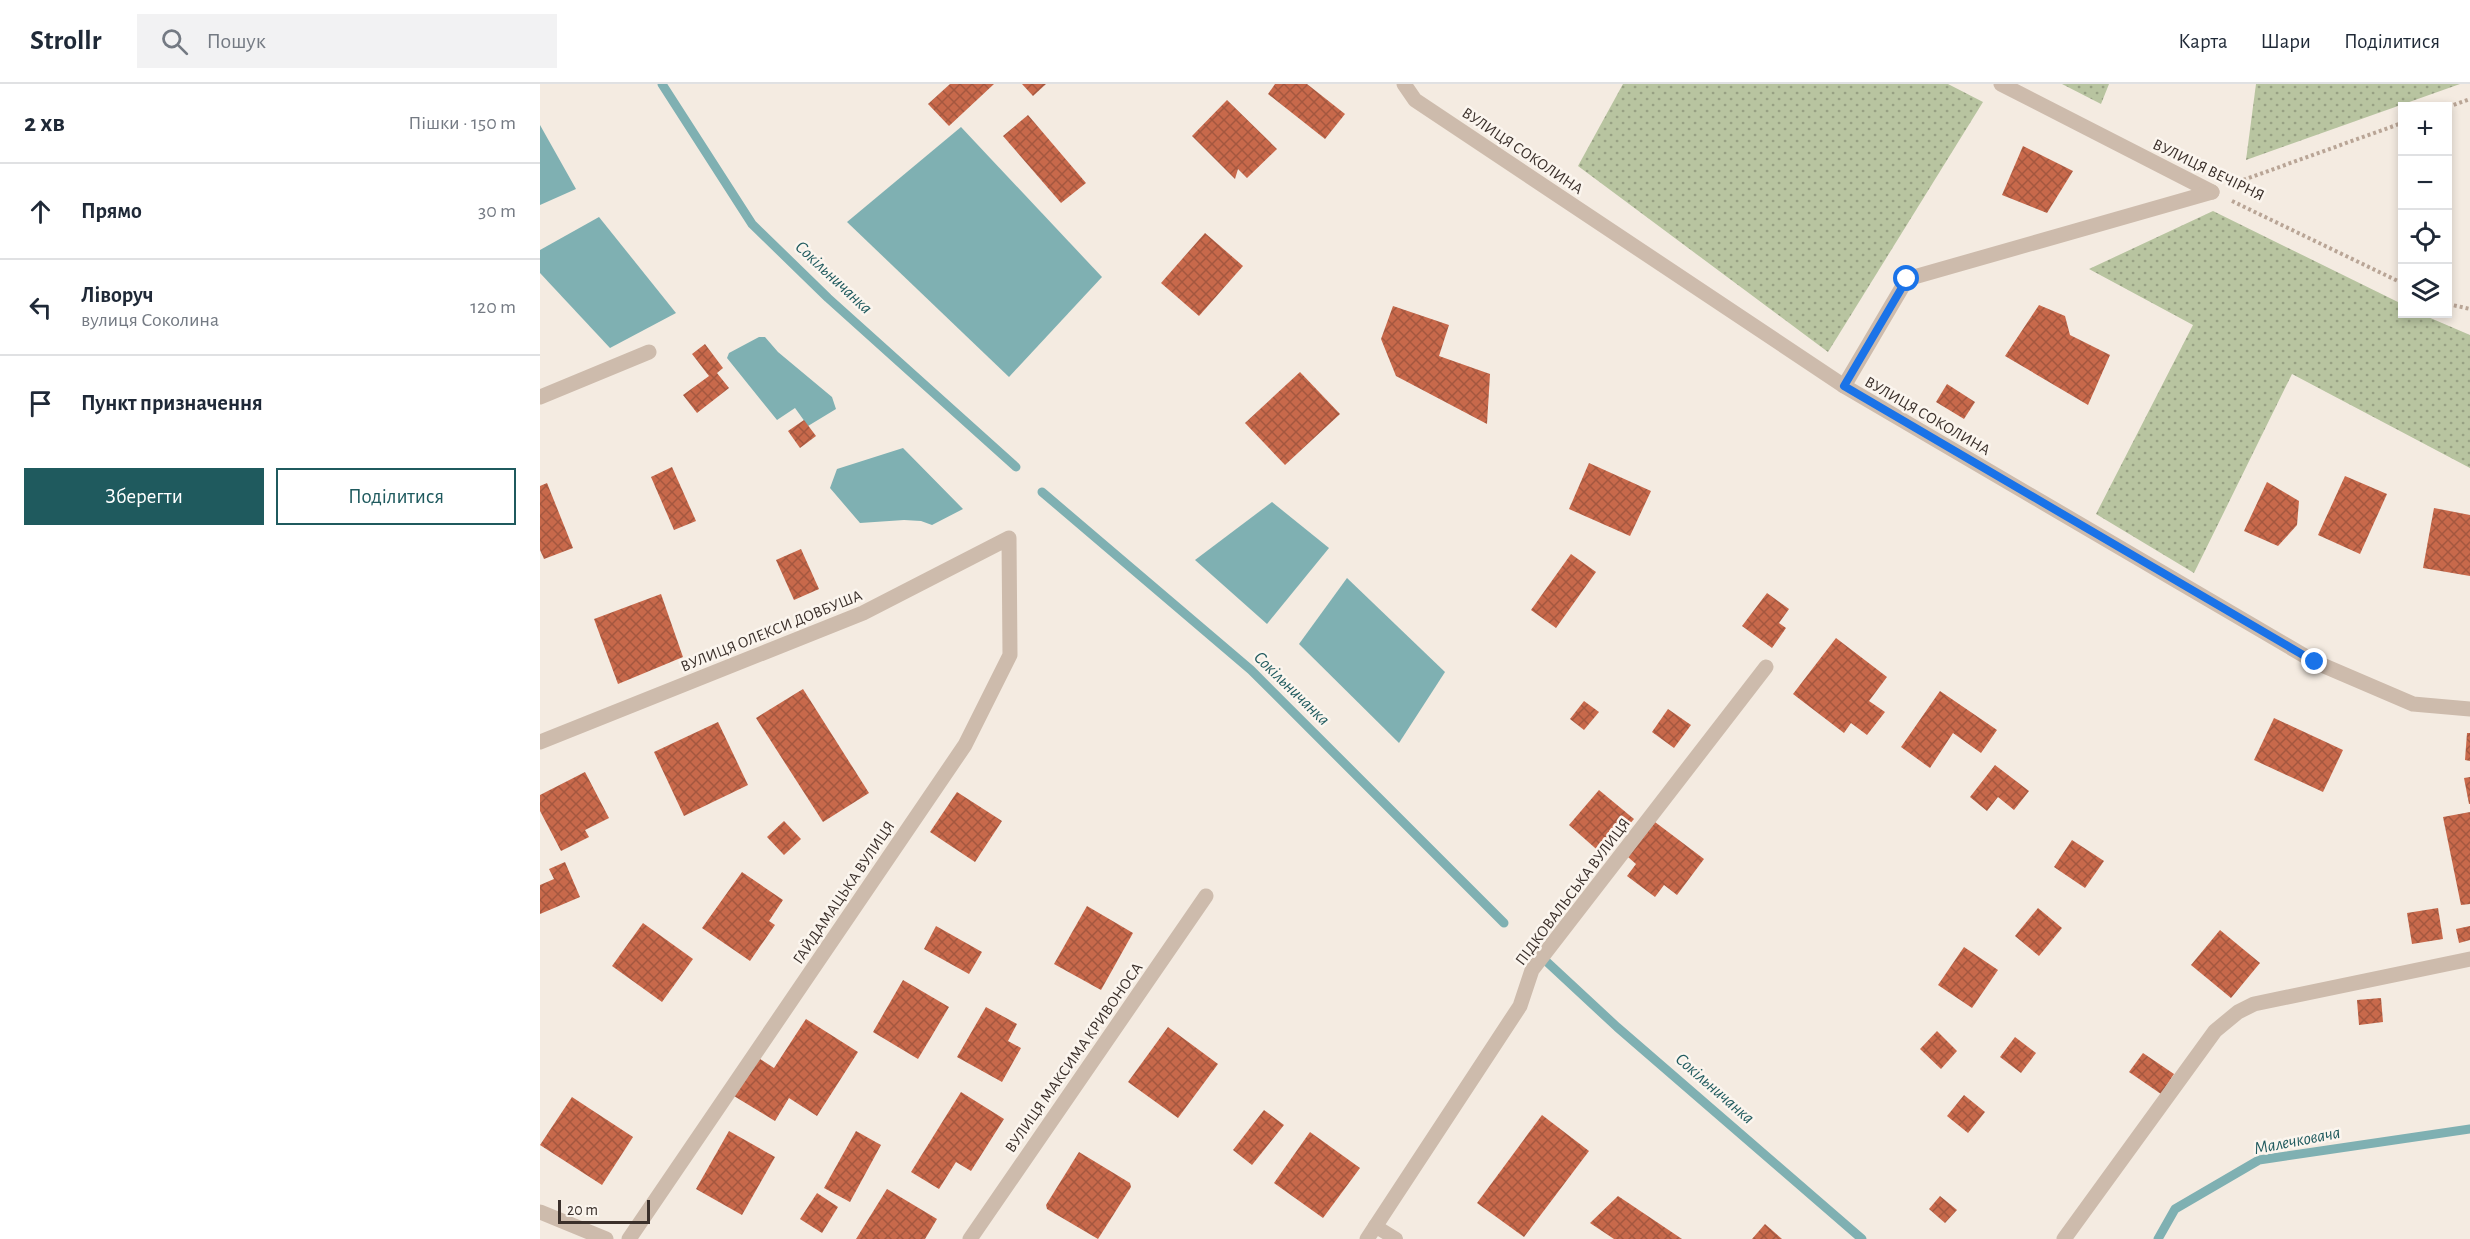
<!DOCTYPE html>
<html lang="uk">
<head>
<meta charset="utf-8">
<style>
	body { margin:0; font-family:"Alegreya Sans",sans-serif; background:#f2f2f3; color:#1f2937 }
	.controls { position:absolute; right:18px; top:18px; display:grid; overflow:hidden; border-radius:0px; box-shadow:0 3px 9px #0003 }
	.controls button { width:54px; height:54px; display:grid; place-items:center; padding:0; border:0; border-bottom:2px solid #e0e1e3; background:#fff; color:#1f2937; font:30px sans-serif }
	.scale { position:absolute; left:18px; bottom:15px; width:92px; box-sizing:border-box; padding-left:6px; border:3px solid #3b302b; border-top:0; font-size:16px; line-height:21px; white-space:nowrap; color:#3b302b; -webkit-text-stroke:4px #fbf5ee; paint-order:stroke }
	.stop { position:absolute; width:18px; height:18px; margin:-14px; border:4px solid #1a73e8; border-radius:50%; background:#fff }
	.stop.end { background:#1a73e8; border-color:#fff; box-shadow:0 2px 6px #0008 }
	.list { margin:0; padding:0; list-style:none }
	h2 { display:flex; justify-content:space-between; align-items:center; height:78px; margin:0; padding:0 24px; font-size:26px }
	h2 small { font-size:20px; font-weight:400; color:#747a83 }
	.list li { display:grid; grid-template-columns:39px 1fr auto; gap:18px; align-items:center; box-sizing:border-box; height:96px; padding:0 24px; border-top:2px solid #e0e1e3 }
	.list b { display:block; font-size:22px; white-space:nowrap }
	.list p { margin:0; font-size:20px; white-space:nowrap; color:#747a83 }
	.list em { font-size:20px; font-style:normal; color:#747a83 }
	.actions { display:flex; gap:12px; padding:18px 24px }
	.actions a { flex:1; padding:14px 0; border:2px solid #1f5a5e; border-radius:0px; text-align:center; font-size:21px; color:#1f5a5e }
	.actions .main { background:#1f5a5e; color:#fff }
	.icon { flex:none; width:33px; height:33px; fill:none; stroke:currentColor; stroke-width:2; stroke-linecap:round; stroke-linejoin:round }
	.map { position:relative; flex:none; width:1930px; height:1155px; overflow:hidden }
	header { display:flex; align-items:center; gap:36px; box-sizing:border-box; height:84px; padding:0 30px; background:#fff; border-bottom:2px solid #e0e1e3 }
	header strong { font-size:28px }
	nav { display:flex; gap:33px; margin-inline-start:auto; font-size:21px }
	.search { width:420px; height:54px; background:#f2f2f3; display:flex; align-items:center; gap:15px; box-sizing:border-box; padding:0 21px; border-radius:0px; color:#747a83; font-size:22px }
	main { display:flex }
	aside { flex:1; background:#fff }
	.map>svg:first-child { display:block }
	.grass { fill:url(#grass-dots) }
	.water { fill:#7fb0b2 }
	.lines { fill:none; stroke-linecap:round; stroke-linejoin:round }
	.stream { stroke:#7fb0b2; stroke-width:9 }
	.building { fill:url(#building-cross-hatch) }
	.path { stroke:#b9a596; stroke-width:4; stroke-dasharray:3 3; stroke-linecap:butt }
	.service { stroke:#cdbbac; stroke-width:14 }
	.minor { stroke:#cdbbac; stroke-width:15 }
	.route { stroke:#1a73e8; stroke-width:8 }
	.labels { text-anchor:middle; stroke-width:5; stroke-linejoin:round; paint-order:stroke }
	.street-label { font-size:16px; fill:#3b302b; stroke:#fbf5ee }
	.water-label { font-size:18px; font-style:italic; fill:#1f5a5e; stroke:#fbf5ee }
</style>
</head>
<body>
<header>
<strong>Strollr</strong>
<div class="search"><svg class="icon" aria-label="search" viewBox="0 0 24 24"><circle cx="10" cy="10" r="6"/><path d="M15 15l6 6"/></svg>Пошук</div>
<nav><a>Карта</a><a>Шари</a><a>Поділитися</a></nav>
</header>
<main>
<aside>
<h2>2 хв<small>Пішки · 150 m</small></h2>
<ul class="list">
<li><svg class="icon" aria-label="ahead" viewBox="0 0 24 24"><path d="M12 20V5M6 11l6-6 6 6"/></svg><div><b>Прямо</b></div><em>30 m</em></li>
<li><svg class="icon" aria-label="left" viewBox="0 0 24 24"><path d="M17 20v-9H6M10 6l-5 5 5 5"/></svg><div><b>Ліворуч</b><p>вулиця Соколина</p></div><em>120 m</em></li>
<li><svg class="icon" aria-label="arrive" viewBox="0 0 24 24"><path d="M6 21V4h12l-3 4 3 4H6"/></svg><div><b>Пункт призначення</b></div></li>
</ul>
<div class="actions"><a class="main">Зберегти</a><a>Поділитися</a></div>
</aside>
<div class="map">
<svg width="1930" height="1155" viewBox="0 0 1930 1155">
	<defs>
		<pattern id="grass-dots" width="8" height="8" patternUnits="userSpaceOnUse" patternTransform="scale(1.5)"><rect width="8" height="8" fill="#b8c4a0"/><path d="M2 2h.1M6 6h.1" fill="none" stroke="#97a083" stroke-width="1.8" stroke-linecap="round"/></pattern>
		<pattern id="building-cross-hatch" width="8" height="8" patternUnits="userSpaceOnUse" patternTransform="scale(1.5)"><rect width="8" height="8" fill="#c8694b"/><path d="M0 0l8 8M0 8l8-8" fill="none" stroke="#a4573f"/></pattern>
	</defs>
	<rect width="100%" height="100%" fill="#f4ebe1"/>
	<g class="grass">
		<polygon points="1083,0 1408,0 1443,18 1288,268 1038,82"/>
		<polygon points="1522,0 1569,0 1561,20"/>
		<polygon points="1716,0 1920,0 1706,76"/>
		<polygon points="1673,127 1862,220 1862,230 1881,230 1930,251 1930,384 1752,290 1654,489 1556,430 1653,241 1549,185"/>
	</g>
	<g class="water">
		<polygon points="0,41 36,105 0,121"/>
		<polygon points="421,43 562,193 469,293 307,138"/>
		<polygon points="59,133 136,229 70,264 0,189 0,166"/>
		<polygon points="219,253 225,253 238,268 292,313 296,325 268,342 255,324 237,336 187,274 189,269"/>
		<polygon points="363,364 423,425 392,441 381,437 364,436 320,439 290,404 297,385"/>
		<polygon points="732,418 789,464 727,540 655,476"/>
		<polygon points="807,494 905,588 859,659 759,560"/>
	</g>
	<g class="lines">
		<g class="stream">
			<polyline points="122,0 212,140 288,214 476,383"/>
			<polyline points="502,408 711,586 964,839"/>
			<polyline points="1007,878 1077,943 1322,1155"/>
			<polyline points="1618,1155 1635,1125 1719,1076 1930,1045"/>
		</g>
	</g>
	<g class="building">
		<polygon points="410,0 454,0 409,42 388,20"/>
		<polygon points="482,0 506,0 493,12"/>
		<polygon points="735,0 767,0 805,30 785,55 728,10"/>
		<polygon points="687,16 737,65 707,94 698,85 695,95 652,52"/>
		<polygon points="488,31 546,99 521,119 463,52"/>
		<polygon points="1483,62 1533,87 1507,129 1462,111"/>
		<polygon points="665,149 703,182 659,232 621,199"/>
		<polygon points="1499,221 1525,232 1530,251 1570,271 1548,321 1465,272"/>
		<polygon points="853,222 909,241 899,272 950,290 947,340 856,292 841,255"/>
		<polygon points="165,260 183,284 177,289 189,304 157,329 143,311 169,292 152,270"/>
		<polygon points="760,288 800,330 745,381 705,339"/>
		<polygon points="1407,300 1435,318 1424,335 1396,318"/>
		<polygon points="264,336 276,352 260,364 248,347"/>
		<polygon points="1049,379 1111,407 1090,452 1029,425"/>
		<polygon points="132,383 156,437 134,446 111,393"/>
		<polygon points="1805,392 1847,410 1820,470 1778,451"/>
		<polygon points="1727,398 1759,417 1757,441 1738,462 1704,447"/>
		<polygon points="7,399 33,464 4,475 0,466 0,402"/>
		<polygon points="1894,424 1930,431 1930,492 1883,484"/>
		<polygon points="261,465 279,505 254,516 236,476"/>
		<polygon points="1031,470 1056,488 1016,544 991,526"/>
		<polygon points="1227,509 1249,525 1239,539 1246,544 1232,564 1202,542"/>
		<polygon points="121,510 143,573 78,600 54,535"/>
		<polygon points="1296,554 1347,593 1329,617 1345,628 1327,651 1311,639 1304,649 1253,610"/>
		<polygon points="263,605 329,709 283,738 216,634"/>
		<polygon points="1400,607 1457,646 1441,669 1413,649 1390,684 1361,663"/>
		<polygon points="1044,617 1059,628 1044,646 1030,635"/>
		<polygon points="1128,625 1151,641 1134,664 1112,648"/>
		<polygon points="1734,634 1803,666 1783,708 1714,676"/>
		<polygon points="178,638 208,701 144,732 114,668"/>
		<polygon points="1927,649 1930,649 1930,677 1925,676"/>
		<polygon points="1455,681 1489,707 1474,726 1458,713 1447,727 1430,713"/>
		<polygon points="45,688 69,734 45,746 49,753 21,767 0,727 0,711"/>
		<polygon points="1930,693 1930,720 1929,720 1924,694"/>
		<polygon points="1059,706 1094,735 1063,771 1029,741"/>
		<polygon points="417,708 462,737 435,778 390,748"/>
		<polygon points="1930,728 1930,820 1921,821 1903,733"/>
		<polygon points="244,737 261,755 244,771 227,753"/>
		<polygon points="1115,738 1164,775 1137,811 1124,801 1115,813 1087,792 1096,780 1088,773"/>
		<polygon points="1532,756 1564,777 1545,804 1514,783"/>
		<polygon points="25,778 40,813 0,830 0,801 14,795 9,785"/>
		<polygon points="202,788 243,816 229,837 235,841 210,877 162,844"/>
		<polygon points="547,822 593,849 561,906 514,880"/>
		<polygon points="1498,824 1522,844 1499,872 1475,852"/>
		<polygon points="1898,824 1903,855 1872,860 1867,829"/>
		<polygon points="103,839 153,875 122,918 72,882"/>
		<polygon points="396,842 442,868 429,890 384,865"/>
		<polygon points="1930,842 1930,856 1919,859 1916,845"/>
		<polygon points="1680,846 1720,879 1691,914 1651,881"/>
		<polygon points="1424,863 1458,886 1432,924 1398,901"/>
		<polygon points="363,896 409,923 378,975 333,948"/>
		<polygon points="1841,914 1843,938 1819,941 1817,916"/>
		<polygon points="446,923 477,940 468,957 481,964 462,998 417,973"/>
		<polygon points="266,935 318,968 277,1032 249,1014 235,1037 189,1009 214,971 234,984"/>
		<polygon points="628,943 678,980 638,1034 588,998"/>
		<polygon points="1397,947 1417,967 1401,985 1380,965"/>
		<polygon points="1475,953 1496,969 1481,989 1460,973"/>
		<polygon points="1603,969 1634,990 1621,1010 1589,988"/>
		<polygon points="421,1008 464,1035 431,1087 416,1078 399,1105 371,1088"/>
		<polygon points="1424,1011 1445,1028 1428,1049 1407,1032"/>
		<polygon points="32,1013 93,1053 62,1101 0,1061"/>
		<polygon points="724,1026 744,1041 712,1081 693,1066"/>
		<polygon points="1002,1031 1049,1067 984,1153 937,1119"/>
		<polygon points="189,1047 235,1073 202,1131 156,1105"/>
		<polygon points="316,1047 341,1061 310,1118 284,1104"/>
		<polygon points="770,1048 820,1084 783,1134 734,1099"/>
		<polygon points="539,1068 590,1099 591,1103 558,1155 507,1125 506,1121"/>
		<polygon points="347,1105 397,1135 385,1155 316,1155"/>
		<polygon points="277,1109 298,1123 282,1149 260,1135"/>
		<polygon points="1078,1112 1142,1155 1074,1155 1050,1139"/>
		<polygon points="1400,1112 1417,1126 1405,1139 1389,1125"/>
		<polygon points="1225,1140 1242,1155 1212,1155"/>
	</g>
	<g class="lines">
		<g class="path">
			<polyline points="1908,23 1930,15"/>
			<polyline points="1692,100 1862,39"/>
			<polyline points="1692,117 1862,199"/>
			<polyline points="1908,220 1930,225"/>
		</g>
		<polyline class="service" points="835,1142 856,1155"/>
		<g class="minor">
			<polyline points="864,0 875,16 1304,302 1775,578 1873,620 1930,625"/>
			<polyline points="1461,0 1672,108"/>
			<polyline points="1304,302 1367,195 1672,108"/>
			<polyline points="0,313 109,268"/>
			<polyline points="0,658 323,529 469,454 470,571 425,661 89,1155"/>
			<polyline points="0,1128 66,1155"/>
			<polyline points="430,1155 666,812"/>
			<polyline points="827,1155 980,922 992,886 1226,583"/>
			<polyline points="1524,1155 1675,947 1698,928 1714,920 1930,875"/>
		</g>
	</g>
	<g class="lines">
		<polyline class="route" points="1367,195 1304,302 1775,578"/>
	</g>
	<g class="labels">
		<g class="street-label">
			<text transform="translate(983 66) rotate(34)" y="6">ВУЛИЦЯ СОКОЛИНА</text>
			<text transform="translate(1669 85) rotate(26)" y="6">ВУЛИЦЯ ВЕЧІРНЯ</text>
			<text transform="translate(1388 331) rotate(30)" y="6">ВУЛИЦЯ СОКОЛИНА</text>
			<text transform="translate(231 546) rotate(-22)" y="6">ВУЛИЦЯ ОЛЕКСИ ДОВБУША</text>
			<text transform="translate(1032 807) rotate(-53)" y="6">ПІДКОВАЛЬСЬКА ВУЛИЦЯ</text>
			<text transform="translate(303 808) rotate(-56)" y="6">ГАЙДАМАЦЬКА ВУЛИЦЯ</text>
			<text transform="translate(533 973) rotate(-55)" y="6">ВУЛИЦЯ МАКСИМА КРИВОНОСА</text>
		</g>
		<g class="water-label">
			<text transform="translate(294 193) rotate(43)" y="6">Сокільничанка</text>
			<text transform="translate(752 604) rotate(44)" y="6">Сокільничанка</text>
			<text transform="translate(1175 1004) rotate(41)" y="6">Сокільничанка</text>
			<text transform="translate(1757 1056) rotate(-11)" y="6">Малечковача</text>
		</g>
	</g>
</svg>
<div class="controls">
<button>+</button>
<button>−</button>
<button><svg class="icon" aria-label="locate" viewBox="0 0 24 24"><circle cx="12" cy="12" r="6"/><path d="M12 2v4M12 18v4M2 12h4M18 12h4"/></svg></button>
<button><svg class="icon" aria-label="layers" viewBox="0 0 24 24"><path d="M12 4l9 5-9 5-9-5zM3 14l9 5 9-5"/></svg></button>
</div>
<div class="scale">20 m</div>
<div class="stop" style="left:1367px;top:195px"></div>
<div class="stop end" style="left:1775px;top:578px"></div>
</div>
</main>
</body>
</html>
